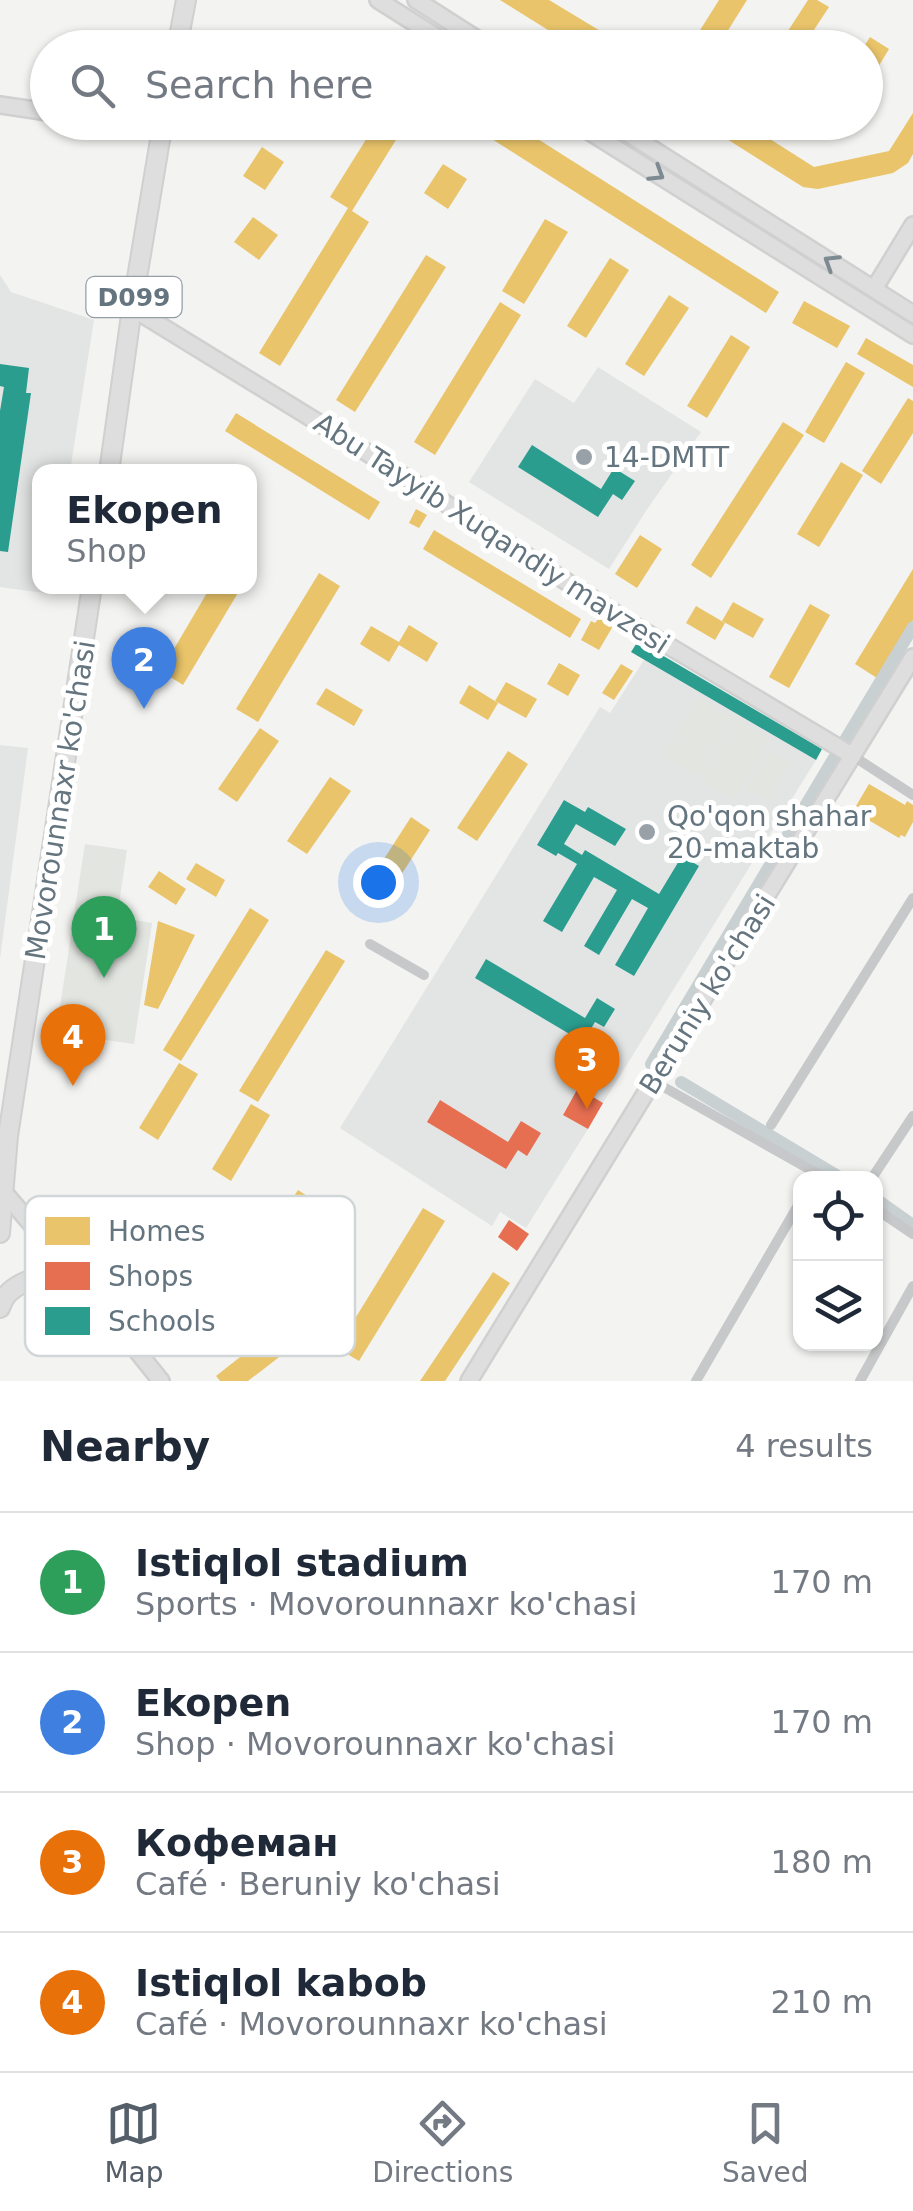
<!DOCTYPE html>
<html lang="en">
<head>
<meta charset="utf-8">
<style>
	body { margin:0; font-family:"DejaVu Sans",sans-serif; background:#f2f2f3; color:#1f2937 }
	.controls { position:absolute; right:30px; bottom:30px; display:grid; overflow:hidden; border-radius:20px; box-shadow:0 2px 8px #0004 }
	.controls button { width:90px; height:90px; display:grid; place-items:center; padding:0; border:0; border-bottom:2px solid #e0e1e3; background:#fff; color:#1f2937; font:50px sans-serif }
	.you { position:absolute; left:378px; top:882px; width:35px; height:35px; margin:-25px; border:8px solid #fff; border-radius:50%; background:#1a73e8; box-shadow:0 0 0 15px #1a73e833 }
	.badge { display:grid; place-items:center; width:65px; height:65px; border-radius:50%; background:#555f69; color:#fff; font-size:32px; font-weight:700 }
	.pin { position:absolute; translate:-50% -82px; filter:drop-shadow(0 2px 5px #0008) }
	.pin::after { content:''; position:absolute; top:52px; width:35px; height:30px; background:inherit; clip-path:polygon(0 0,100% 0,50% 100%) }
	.popup { position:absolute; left:32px; top:464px; width:225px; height:130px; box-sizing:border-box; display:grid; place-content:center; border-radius:20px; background:#fff; filter:drop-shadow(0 2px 8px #0005); font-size:32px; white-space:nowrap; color:#747a83 }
	.popup b { font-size:38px; color:#1f2937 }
	.popup::after { content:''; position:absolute; left:50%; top:100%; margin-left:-20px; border:20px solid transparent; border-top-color:#fff }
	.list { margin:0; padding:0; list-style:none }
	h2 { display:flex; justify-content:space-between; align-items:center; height:130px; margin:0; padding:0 40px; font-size:42px }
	h2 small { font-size:32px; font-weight:400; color:#747a83 }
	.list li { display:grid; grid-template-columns:65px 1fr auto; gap:30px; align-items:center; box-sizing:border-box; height:140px; padding:0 40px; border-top:2px solid #e0e1e3 }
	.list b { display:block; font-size:38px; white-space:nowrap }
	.list p { margin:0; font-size:32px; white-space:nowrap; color:#747a83 }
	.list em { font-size:32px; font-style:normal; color:#747a83 }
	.icon { flex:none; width:55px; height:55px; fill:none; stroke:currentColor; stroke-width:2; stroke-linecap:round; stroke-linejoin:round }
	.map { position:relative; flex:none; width:913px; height:1381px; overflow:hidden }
	.search { position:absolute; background:#fff; box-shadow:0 2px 8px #0004; left:30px; right:30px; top:30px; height:110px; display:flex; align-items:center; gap:25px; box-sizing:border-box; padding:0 35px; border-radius:55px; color:#747a83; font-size:38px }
	.sheet { height:690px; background:#fff }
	nav { display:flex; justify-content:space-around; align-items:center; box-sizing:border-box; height:140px; border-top:2px solid #e0e1e3; background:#fff; font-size:28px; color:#747a83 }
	nav a { display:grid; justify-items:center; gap:5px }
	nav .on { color:#555f69 }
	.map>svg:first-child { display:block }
	.built { fill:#e3e4e4 }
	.green { fill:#e2e5e0 }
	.homes { fill:#e9c46a }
	.shops { fill:#e76f51 }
	.schools { fill:#2a9d8f }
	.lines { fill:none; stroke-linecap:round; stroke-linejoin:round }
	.canal { stroke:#c8d0d2; stroke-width:12 }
	.secondary-casing { stroke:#d0d0d0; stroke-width:20 }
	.highway-casing { stroke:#cfd0cf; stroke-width:22 }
	.street { stroke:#c7c8c9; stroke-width:10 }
	.secondary { stroke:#dddedd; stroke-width:15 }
	.highway { stroke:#dddedd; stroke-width:18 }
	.oneway { stroke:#7d8a92 }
	.poi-dot { fill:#97a1a7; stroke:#fff; stroke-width:4 }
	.labels { text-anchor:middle; stroke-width:10; stroke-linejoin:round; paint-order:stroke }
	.shield { fill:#fff; stroke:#939ea5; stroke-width:2.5 }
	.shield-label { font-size:25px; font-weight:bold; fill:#65757f }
	.poi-label { font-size:28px; fill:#65757f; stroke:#fff; text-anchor:start }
	.street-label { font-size:28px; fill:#65757f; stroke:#fff }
	.key { fill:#fff; stroke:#d1d6d9; stroke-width:2.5 }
	.key-label { font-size:28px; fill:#65757f }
</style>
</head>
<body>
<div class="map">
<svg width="913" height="1381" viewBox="0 0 913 1381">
	<rect width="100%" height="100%" fill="#f3f3f1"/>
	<g class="built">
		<polygon points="0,275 11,292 94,320 70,471 39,472 39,586 52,587 51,594 0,587"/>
		<polygon points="598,367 701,432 646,511 609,569 469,482 535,379 574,403"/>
		<polygon points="644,660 816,760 603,1103 578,1089 563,1114 588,1129 526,1228 500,1212 492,1226 340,1128 600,707 610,713"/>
		<polygon points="0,745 28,748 0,959"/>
	</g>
	<g class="green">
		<polygon points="698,697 734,717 698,777 663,757"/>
		<polygon points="735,719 770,739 735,800 699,779"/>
		<polygon points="769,749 791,762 768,801 746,788"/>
		<polygon points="85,844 127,850 117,917 152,923 134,1044 56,1033"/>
	</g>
	<g class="homes">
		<polygon points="500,0 549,0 622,44 620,48 577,48"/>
		<polygon points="719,0 747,0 717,48 699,48 692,43"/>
		<polygon points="808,0 817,0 829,7 802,48 777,48"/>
		<polygon points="361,31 387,48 351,48"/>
		<polygon points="324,35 346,48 316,48"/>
		<polygon points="870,37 889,49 866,87 866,48 863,48"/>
		<polygon points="913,113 913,154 908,163 893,173 818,189 803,187 700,122 743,122 814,167 889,151"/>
		<polygon points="377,122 407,122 352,211 369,222 280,366 259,353 348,208 330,197"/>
		<polygon points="465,122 511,122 779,292 766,313"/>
		<polygon points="262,147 284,162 265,190 243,176"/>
		<polygon points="443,164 467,179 448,209 424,193"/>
		<polygon points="253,217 278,235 259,260 234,242"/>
		<polygon points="545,219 568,232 524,304 502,291"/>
		<polygon points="426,255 446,267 355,412 336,400"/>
		<polygon points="610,258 629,270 586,338 567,326"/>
		<polygon points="669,295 689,308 644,376 625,364"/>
		<polygon points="804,301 850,326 837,348 792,323"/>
		<polygon points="500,302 521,315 435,455 414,442"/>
		<polygon points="731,335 750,347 707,418 687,406"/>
		<polygon points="866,338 913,365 913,387 857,354"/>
		<polygon points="846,362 865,373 824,443 805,432"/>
		<polygon points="908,398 913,401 913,433 881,484 862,471"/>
		<polygon points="236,413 380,502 369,520 225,431"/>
		<polygon points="783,422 804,435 711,578 691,565"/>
		<polygon points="841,462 863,475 819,547 797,534"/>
		<polygon points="416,509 427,515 419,528 409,523"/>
		<polygon points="434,530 581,619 570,638 423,549"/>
		<polygon points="640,535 662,549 637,588 615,574"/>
		<polygon points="913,569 913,620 877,678 855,664"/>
		<polygon points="319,573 340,586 258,722 236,709"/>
		<polygon points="211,586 242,586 183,685 161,671"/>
		<polygon points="733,602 764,619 753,638 722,621"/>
		<polygon points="810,604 830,615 789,688 769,677"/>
		<polygon points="696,606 725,623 715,640 686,623"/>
		<polygon points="599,618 613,626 599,650 581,640 591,621 595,623"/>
		<polygon points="409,625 438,643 427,662 399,645 389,662 360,644 371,626 399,642"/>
		<polygon points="559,663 580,675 568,696 547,684"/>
		<polygon points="621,664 633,671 614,700 602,693"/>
		<polygon points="506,682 537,699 526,718 495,701"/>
		<polygon points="469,685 498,703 488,720 459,703"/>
		<polygon points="326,688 363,710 354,726 316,704"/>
		<polygon points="260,728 279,741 237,802 218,789"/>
		<polygon points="508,751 528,764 477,841 457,828"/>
		<polygon points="330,777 351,791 307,854 287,841"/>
		<polygon points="869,784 905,805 907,801 913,805 913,822 905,837 901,835 899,838 853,811"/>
		<polygon points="411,817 430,830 385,900 366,887"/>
		<polygon points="196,863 225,880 216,897 186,879"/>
		<polygon points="159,871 186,889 176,905 148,887"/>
		<polygon points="250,908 269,920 181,1061 163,1050"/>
		<polygon points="158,921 195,935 158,1009 144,1005"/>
		<polygon points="326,950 345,961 258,1102 239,1091"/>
		<polygon points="179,1063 198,1074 158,1140 139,1128"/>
		<polygon points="251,1104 270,1115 231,1181 212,1169"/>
		<polygon points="298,1190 321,1205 305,1230 282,1215"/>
		<polygon points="101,1196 159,1272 142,1285 84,1209"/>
		<polygon points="423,1208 445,1221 359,1361 337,1348"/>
		<polygon points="230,1260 244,1280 179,1326 165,1307"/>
		<polygon points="277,1272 296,1297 276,1312 257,1286"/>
		<polygon points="493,1272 510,1283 445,1381 420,1381"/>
		<polygon points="281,1325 296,1344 248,1381 220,1381 216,1376"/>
		<polygon points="207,1326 217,1342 195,1356 184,1340"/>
	</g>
	<g class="shops">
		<polygon points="578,1088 603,1103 588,1129 563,1115"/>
		<polygon points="440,1100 508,1142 521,1121 541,1133 527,1156 518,1150 506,1169 427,1122"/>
		<polygon points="509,1220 529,1234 517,1251 498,1237"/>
	</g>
	<g class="schools">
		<polygon points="0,364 29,368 26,393 31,393 8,552 0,551 0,411 4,387 0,386"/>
		<polygon points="532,445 601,489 614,468 635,481 622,500 613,494 598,517 518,467"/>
		<polygon points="638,641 822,749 816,760 631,652"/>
		<polygon points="564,800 585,812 588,807 626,829 615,846 576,824 564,844 582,855 585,850 659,894 682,856 699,866 634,976 615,965 648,908 632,899 599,955 584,946 617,890 594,877 562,932 543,921 577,864 558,853 556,856 537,845"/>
		<polygon points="486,959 585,1018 597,998 615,1009 604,1027 595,1022 583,1042 475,978"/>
	</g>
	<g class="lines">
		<g class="canal">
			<polyline points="845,740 913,627"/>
			<polyline points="651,1064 835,756"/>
			<polyline points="681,1082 841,1178"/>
			<polyline points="876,1199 913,1225"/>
		</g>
		<g class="secondary-casing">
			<g id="secondary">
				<polyline points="378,0 454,48"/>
				<polyline points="416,0 491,48"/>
				<polyline points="0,105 48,112"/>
				<polyline points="124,122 162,128"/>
				<polyline points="574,122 913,335"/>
				<polyline points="610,122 913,314"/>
				<polyline points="874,289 913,225"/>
				<polyline points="132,308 363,450 632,624 853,756"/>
				<polyline points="0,1191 3,1191 101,1306 161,1381"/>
				<polyline points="469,1381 913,657"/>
			</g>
		</g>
		<g class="highway-casing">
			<g id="highway">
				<polyline points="177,48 186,0"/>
				<polyline points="109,472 132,308 163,122"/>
				<polyline points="0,1233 8,1136 92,586"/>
				<path d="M0 1308C4 1296 10 1290 21 1284 47 1270 69 1278 91 1294"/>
			</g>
		</g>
		<g class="street">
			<polyline points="853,756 913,795"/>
			<polyline points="370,944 424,975"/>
			<polyline points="653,1081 825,1178"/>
			<polyline points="771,1125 913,898"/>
			<polyline points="872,1178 913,1116"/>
			<polyline points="876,1209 913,1234"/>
			<polyline points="696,1381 800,1202"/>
			<polyline points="860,1381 913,1286"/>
		</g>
		<use href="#secondary" class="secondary"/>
		<use href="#highway" class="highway"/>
	</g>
	<defs><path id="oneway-chevron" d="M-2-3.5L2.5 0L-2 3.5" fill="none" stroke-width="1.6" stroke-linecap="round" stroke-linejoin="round" transform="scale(2.5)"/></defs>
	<g class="oneway">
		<use href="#oneway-chevron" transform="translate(657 174) rotate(32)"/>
		<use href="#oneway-chevron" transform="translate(831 262) rotate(-148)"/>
	</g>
	<g class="poi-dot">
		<circle cx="584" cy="457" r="10"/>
		<circle cx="647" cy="832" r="10"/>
	</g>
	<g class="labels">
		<rect class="shield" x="86.5" y="277" width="95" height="40" rx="8"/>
		<g class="shield-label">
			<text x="134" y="306">D099</text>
		</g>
		<g class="poi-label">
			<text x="604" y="467">14-DMTT</text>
			<text x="667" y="826">Qo'qon shahar<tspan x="667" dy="32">20-maktab</tspan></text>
		</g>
		<g class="street-label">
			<text transform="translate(492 533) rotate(33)" y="10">Abu Tayyib Xuqandiy mavzesi</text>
			<text transform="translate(60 800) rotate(-81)" y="10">Movorounnaxr ko'chasi</text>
			<text transform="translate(707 994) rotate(-58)" y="10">Beruniy ko'chasi</text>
		</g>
	</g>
	<rect x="25" y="1196" width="330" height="160" rx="15" class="key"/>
	<rect x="45" y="1217" width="45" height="28" fill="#e9c46a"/>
	<rect x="45" y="1262" width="45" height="28" fill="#e76f51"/>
	<rect x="45" y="1307" width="45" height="28" fill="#2a9d8f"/>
	<g class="key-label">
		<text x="108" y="1241">Homes</text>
		<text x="108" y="1286">Shops</text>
		<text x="108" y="1331">Schools</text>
	</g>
</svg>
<div class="controls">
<button><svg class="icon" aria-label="locate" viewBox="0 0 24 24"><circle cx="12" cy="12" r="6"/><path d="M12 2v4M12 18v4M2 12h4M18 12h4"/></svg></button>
<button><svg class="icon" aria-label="layers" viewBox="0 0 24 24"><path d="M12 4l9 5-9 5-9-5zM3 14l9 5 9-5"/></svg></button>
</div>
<div class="you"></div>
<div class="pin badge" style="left:104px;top:978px;background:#2e9e5b">1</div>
<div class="pin badge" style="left:144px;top:709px;background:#3f7fe0">2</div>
<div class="popup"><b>Ekopen</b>Shop</div>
<div class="pin badge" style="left:587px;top:1109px;background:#e8710a">3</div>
<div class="pin badge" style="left:73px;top:1086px;background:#e8710a">4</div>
<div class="search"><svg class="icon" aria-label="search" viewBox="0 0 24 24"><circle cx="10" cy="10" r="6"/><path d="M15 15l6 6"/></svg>Search here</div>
</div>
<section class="sheet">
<h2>Nearby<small>4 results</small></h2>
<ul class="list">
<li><span class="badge" style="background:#2e9e5b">1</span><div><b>Istiqlol stadium</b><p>Sports · Movorounnaxr ko'chasi</p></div><em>170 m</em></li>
<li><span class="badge" style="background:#3f7fe0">2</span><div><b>Ekopen</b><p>Shop · Movorounnaxr ko'chasi</p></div><em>170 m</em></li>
<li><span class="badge" style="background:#e8710a">3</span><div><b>Кофеман</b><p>Café · Beruniy ko'chasi</p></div><em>180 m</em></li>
<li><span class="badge" style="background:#e8710a">4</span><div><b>Istiqlol kabob</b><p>Café · Movorounnaxr ko'chasi</p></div><em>210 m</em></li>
</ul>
</section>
<nav>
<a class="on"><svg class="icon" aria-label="map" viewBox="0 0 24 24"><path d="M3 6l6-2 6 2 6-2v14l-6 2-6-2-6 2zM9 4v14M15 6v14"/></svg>Map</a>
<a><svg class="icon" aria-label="directions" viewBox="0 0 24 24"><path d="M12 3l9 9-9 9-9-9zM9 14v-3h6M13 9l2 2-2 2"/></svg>Directions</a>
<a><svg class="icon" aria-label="saved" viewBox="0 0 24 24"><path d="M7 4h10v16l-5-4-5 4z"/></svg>Saved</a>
</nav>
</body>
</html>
